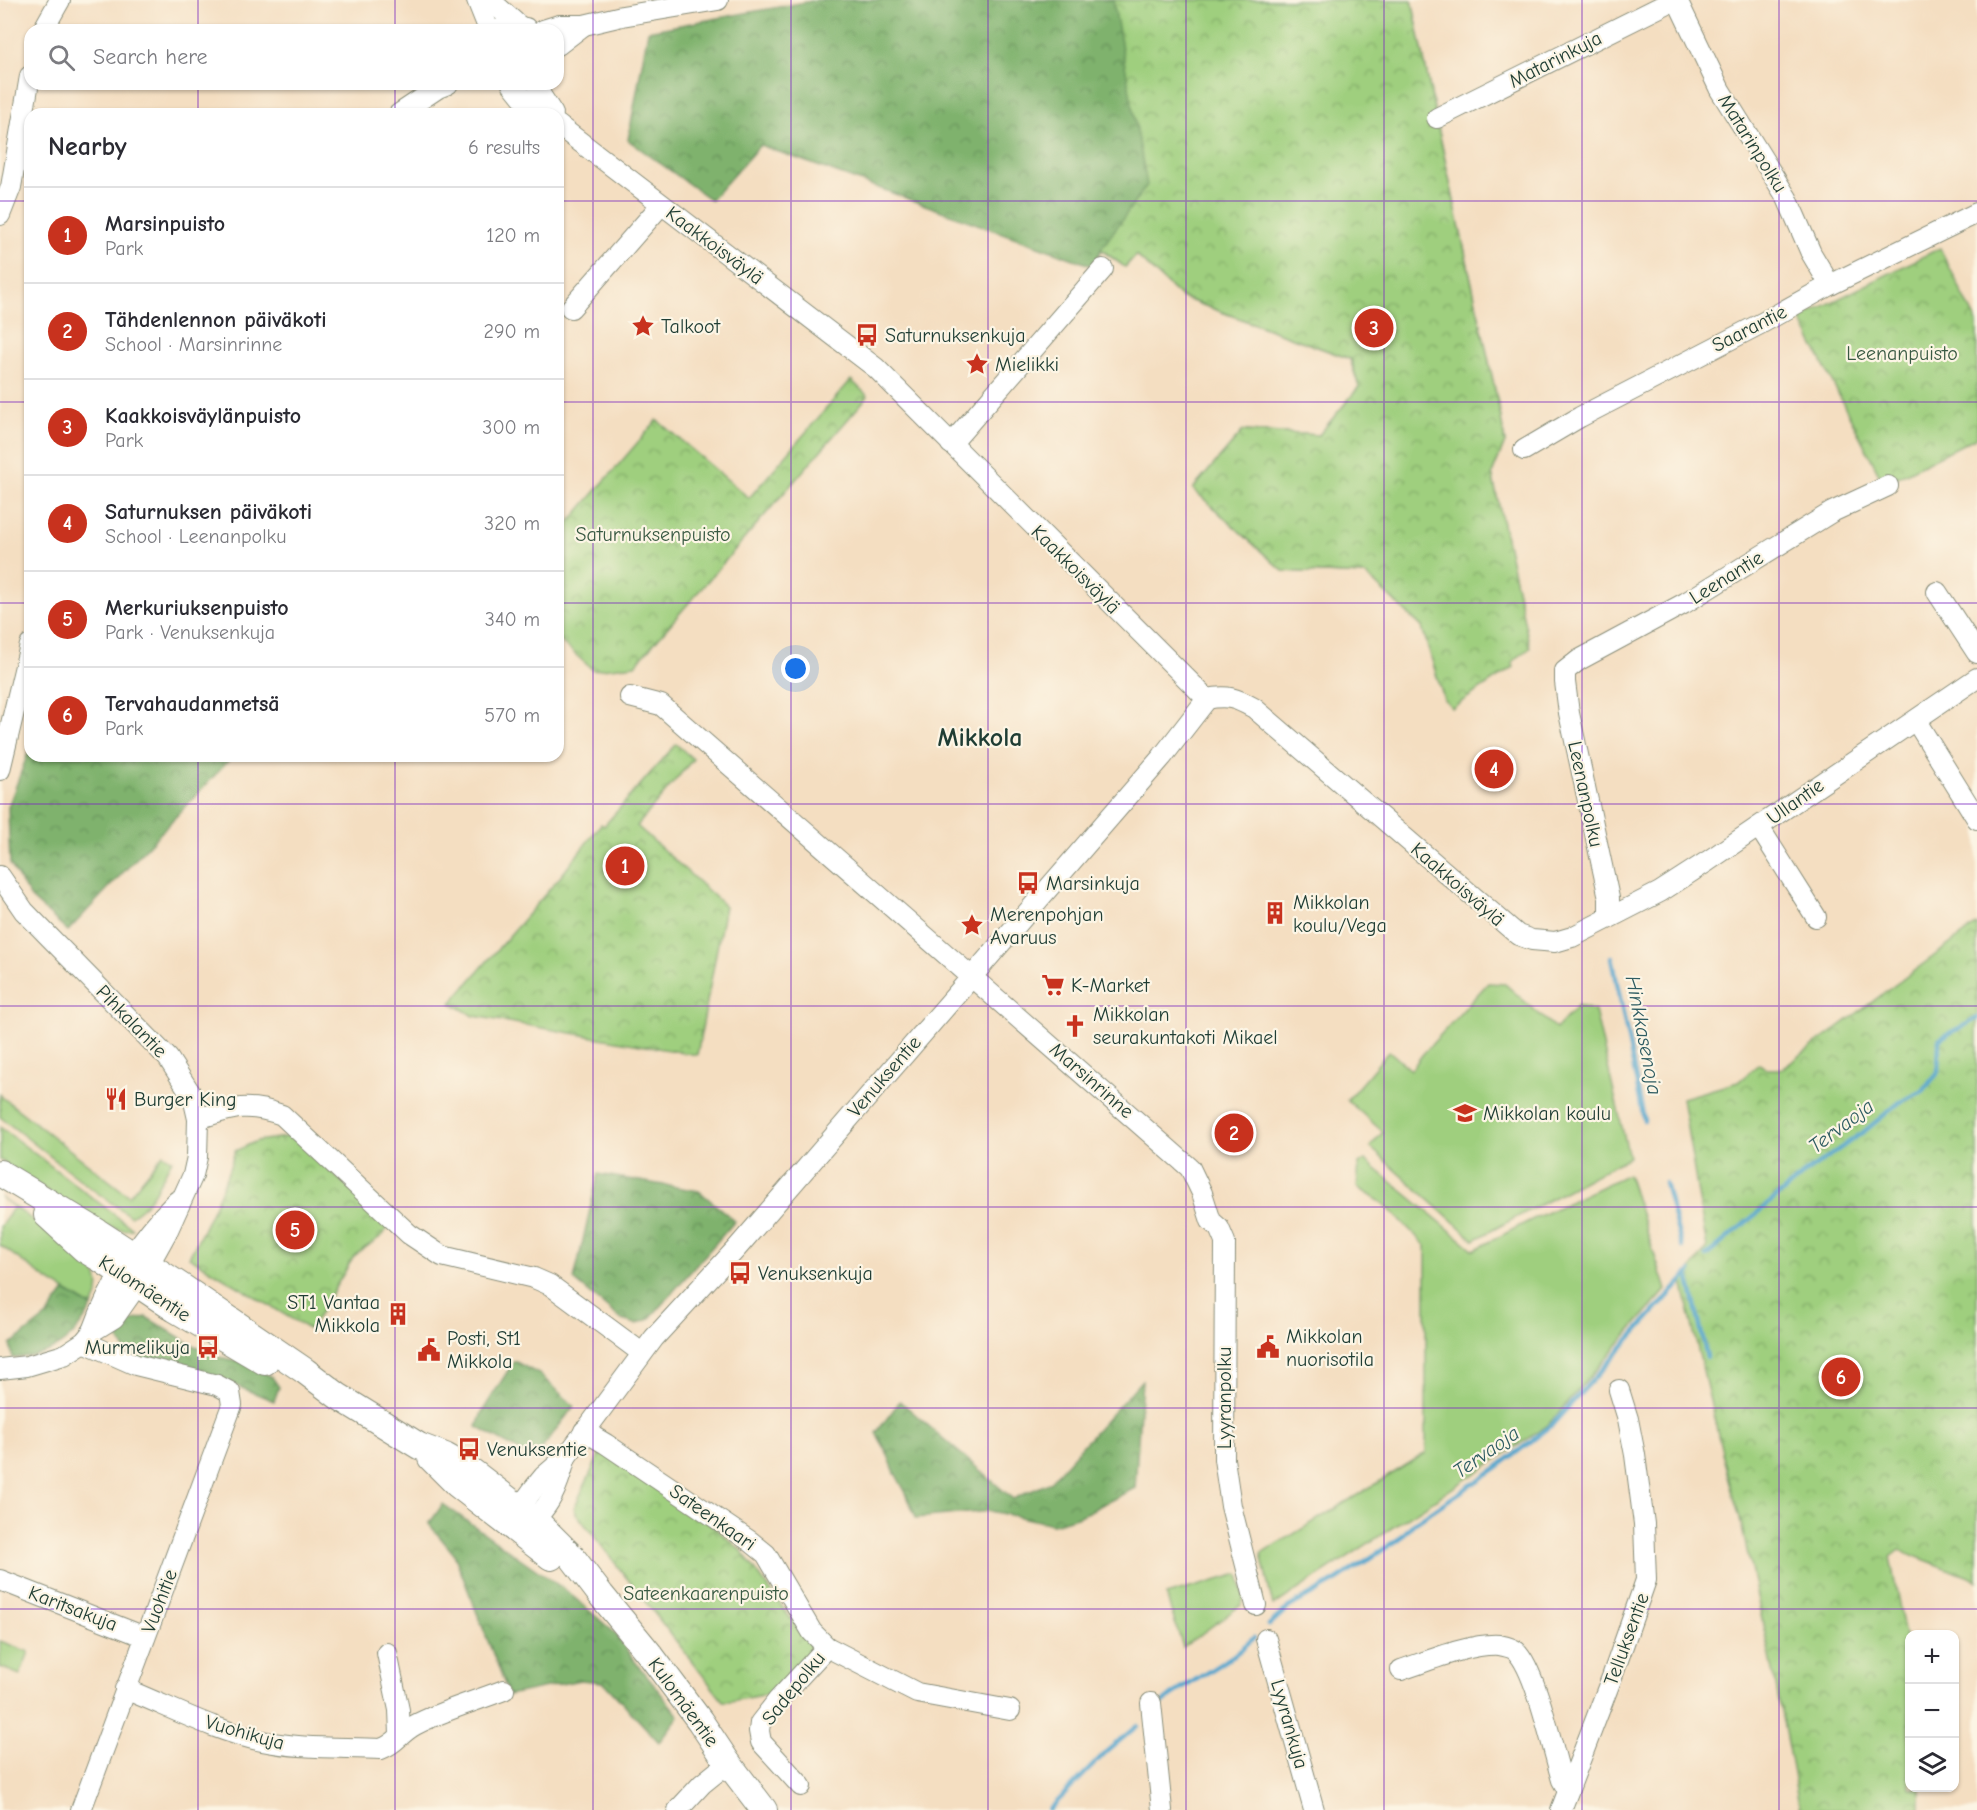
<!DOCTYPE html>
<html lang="en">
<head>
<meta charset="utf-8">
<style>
	body { margin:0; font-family:"Comic Neue",sans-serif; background:#f2f2f3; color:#2b2b33 }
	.controls { position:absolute; right:18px; bottom:18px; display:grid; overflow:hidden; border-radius:12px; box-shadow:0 2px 4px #0004 }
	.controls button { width:54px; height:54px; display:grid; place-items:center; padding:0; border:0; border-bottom:2px solid #e1e1e2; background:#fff; color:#2b2b33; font:30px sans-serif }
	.you { position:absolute; left:796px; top:669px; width:21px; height:21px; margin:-15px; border:4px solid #fff; border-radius:50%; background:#1a73e8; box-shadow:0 0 0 9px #1a73e833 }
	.badge { display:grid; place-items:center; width:39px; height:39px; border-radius:50%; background:#c8321e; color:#fff; font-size:20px; font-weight:700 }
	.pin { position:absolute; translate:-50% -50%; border:3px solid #fff; box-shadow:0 2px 6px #0006 }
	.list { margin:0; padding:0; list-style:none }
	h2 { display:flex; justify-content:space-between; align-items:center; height:78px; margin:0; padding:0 24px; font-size:26px }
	h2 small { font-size:20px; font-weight:400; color:#7c7c81 }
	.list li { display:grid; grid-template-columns:39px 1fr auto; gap:18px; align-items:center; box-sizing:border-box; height:96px; padding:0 24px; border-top:2px solid #e1e1e2 }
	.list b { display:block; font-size:22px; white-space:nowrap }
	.list p { margin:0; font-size:20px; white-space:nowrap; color:#7c7c81 }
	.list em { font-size:20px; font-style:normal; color:#7c7c81 }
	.icon { flex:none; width:33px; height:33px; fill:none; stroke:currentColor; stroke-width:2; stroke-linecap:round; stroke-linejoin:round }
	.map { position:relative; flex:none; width:1977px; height:1810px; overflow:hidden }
	.search { position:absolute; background:#fff; box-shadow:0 2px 4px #0004; left:24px; top:24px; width:540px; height:66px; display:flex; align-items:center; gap:15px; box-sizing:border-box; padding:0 21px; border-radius:18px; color:#7c7c81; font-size:22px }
	.panel { position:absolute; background:#fff; box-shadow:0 2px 4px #0004; left:24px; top:108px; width:540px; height:654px; border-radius:18px }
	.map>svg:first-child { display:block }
	.green { fill:#9fcf7e; stroke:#5f8659; stroke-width:1.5 }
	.forest { fill:url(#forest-crowns); stroke:#4f7850; stroke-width:1.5 }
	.park { fill:url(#park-crowns); stroke:#5f8659; stroke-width:1.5 }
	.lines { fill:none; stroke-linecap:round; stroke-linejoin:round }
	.stream { stroke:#52a5cd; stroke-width:4.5 }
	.minor-casing { stroke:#8a8e7a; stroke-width:22 }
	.major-casing { stroke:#8a8e7a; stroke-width:28 }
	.minor { stroke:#fff; stroke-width:20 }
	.major { stroke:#fff; stroke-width:26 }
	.grid { fill:none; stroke:#7b2cbf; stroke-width:1.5; stroke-opacity:0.55 }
	.labels { text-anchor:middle; stroke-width:4.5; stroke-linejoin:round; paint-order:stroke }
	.street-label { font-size:20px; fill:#1f3d34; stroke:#fcf5e5 }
	.poi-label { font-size:20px; fill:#1f3d34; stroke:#fcf5e5; text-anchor:start }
	.park-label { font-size:20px; fill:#395a43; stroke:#fcf5e5 }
	.water-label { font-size:21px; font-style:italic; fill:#2e5c62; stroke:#fcf5e5 }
	.district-label { font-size:26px; font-weight:bold; fill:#1f3d34; stroke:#fcf5e5 }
</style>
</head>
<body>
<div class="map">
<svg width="1977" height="1810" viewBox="0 0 1977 1810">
	<defs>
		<pattern id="forest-crowns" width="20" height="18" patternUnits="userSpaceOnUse" patternTransform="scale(1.5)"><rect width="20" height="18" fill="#7fb26d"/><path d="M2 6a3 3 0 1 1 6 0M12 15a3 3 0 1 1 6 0" fill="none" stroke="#67925a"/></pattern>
		<pattern id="park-crowns" width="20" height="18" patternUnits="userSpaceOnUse" patternTransform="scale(1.5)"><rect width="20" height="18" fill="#9fcf7e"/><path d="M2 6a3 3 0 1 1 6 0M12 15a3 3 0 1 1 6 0" fill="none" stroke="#81a968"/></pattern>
	</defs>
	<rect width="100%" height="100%" fill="#fcf5e5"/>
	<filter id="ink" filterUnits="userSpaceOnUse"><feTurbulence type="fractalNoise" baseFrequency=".0167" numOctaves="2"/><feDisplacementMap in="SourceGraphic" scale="12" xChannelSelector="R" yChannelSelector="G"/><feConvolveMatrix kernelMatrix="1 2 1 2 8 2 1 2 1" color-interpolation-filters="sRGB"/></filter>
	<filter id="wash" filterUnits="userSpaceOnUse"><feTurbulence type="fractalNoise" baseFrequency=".008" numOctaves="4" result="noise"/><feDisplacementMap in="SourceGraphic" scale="24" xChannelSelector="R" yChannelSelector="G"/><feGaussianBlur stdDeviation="1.35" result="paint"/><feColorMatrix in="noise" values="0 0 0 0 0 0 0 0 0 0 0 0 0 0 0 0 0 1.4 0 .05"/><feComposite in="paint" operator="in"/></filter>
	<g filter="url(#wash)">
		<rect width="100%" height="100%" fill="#f4dec1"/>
		<g class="green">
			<polygon points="1488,983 1505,984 1556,1029 1578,1005 1595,1011 1629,1157 1474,1240 1370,1147 1383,1132 1347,1100 1389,1051 1411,1070 1422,1055"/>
			<path d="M0 1094 2 1097 129 1196 163 1154 172 1160C161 1179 151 1206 130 1216L92 1189 0 1117Z"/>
			<polygon points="0,1127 133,1229 123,1230 97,1223 0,1160"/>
			<polygon points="1365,1160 1474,1250 1529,1221 1628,1174 1666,1290 1547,1426 1273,1606 1261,1554 1426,1453 1426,1246 1384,1204 1357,1187 1359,1164"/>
			<path d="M0 1197C21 1212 88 1256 97 1277 101 1288 97 1297 92 1307L49 1281 0 1245V1227L14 1207Z"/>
			<polygon points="1239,1574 1244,1598 1241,1605 1183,1647 1166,1595"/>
			<polygon points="0,1641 29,1652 20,1675 0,1667"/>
		</g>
		<g class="forest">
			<polygon points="817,0 1412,0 1434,109 1500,413 1505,442 1492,474 1522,614 1444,699 1422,627 1366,575 1283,571 1193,489 1243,431 1319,435 1359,387 1350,359 1181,297 1136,255 1125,267 1101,250 1093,266 760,145 711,200 628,140 648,31"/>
			<polygon points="30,748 30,756 233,756 68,931 31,898 10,864 8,807"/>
			<polygon points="598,1174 699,1191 735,1221 649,1319 636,1324 622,1320 574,1280"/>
			<path d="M65 1291 92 1307C72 1343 53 1355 13 1358L10 1345 47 1316Z"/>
			<polygon points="146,1317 189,1343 218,1357 245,1362 272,1377 279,1387 274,1401 232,1384 129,1355 118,1339 129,1322"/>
			<polygon points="514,1361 539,1374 574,1406 534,1459 477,1427 482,1412"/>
			<polygon points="1142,1380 1135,1488 1080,1516 1053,1524 990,1511 916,1518 906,1493 895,1473 886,1450 876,1433 900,1401 1013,1499 1049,1483"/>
			<polygon points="443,1504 568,1592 616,1634 633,1659 679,1716 659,1742 603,1682 580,1680 509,1695 454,1554 429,1524"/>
		</g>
		<g class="park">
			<polygon points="1113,0 1412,0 1434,109 1500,413 1505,442 1492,474 1530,648 1512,662 1514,667 1452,708 1444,699 1422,627 1366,575 1283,571 1193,489 1243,431 1319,435 1359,387 1351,359 1181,297 1136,255 1125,267 1101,249 1147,185"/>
			<polygon points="1940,248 1977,323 1977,437 1884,484 1800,318"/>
			<polygon points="851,380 868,396 635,665 593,670 558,639 558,535 657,420 749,498"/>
			<polygon points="676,744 693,759 637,826 725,906 697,1055 474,1016 451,1003 561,876 601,824 604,826"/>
			<polygon points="1977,924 1977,1582 1972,1578 1899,1550 1890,1557 1909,1656 1910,1788 1920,1788 1920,1810 1800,1810 1774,1675 1740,1518 1727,1473 1682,1282 1707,1248 1682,1098 1738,1082 1759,1064 1767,1069 1782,1069"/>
			<path d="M293 1136 389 1226 383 1235 354 1256 310 1330 189 1257C208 1222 224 1188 235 1151L257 1141Z"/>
			<polygon points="601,1451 707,1521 741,1550 814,1651 774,1693 731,1701 723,1701 576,1513 574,1508"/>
		</g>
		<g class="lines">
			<g class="stream">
				<polyline points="1612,957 1644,1120"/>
				<polyline points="1665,1183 1682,1247"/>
				<path d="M1706 1256 1804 1174 1866 1130 1900 1102 1923 1091 1938 1072 1939 1040C1951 1030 1965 1027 1977 1018"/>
				<polyline points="1688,1274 1707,1357"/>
				<polyline points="1269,1625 1289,1607 1337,1580 1399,1539 1414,1523 1495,1469 1551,1426 1691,1271"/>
				<polyline points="1161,1704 1172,1695 1233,1656 1254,1638"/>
				<polyline points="1049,1810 1106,1752 1137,1726"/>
			</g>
		</g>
	</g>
	<g filter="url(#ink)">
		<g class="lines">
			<g class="minor-casing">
				<g id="minor">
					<polyline points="477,0 489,30"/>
					<polyline points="490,0 518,25"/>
					<polyline points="1677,0 1720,90 1787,198 1811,253 1830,285"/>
					<polyline points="43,30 60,0"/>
					<polyline points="497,30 510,25 526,28"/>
					<polyline points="543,30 559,25 584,25 622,16 718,0"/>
					<polyline points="558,45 584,25"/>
					<polyline points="512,84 528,104 542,114"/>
					<polyline points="538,84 540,94 553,114"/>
					<polyline points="399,114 438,88 448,84"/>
					<polyline points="1437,118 1674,0"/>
					<polyline points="558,125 876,368 1207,699"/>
					<polyline points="0,215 11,187 30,76"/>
					<polyline points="571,308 661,205"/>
					<polyline points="951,444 1103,269"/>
					<polyline points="1524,450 1580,417 1762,323 1830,285 1977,213"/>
					<polyline points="1937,592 1977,653"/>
					<polyline points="630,697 661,705 1190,1168 1202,1193 1211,1221 1219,1228 1225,1242 1224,1459 1231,1506 1256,1605"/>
					<path d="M1207 699C1228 695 1236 698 1254 708L1518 935 1532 940 1544 941 1555 942 1572 937 1660 892 1708 861 1977 678"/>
					<polyline points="1916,721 1977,819"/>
					<polyline points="0,770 30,645"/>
					<polyline points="1759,827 1816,917"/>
					<polyline points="0,876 24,911 168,1058 193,1097 198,1119 197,1157 193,1175 167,1232 138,1284 114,1318 93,1331 84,1342 64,1355 27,1366 0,1369"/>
					<polyline points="1609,917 1609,898 1569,713 1565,682 1565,671 1579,660 1685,603 1832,512 1888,486"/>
					<path d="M198 1119C232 1108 247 1102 282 1115L409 1234 442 1256 534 1278 550 1285 642 1353"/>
					<path d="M93 1331C110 1283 141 1237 177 1201"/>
					<polyline points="584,1431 606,1444 750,1541 766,1554 812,1632 827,1647 917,1693 1010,1710"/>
					<polyline points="517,1522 519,1509 535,1487 544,1476 566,1457 654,1338 737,1248 1162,757 1207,699"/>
					<path d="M523 1525C550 1514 559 1482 566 1457"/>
					<polyline points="0,1580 145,1637"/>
					<polyline points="1266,1639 1314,1810"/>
					<polyline points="387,1653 399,1710 400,1734"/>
					<path d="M1401 1670C1428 1661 1472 1643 1499 1645 1504 1646 1513 1648 1516 1651 1536 1670 1553 1751 1562 1780L1568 1791"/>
					<path d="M125 1689C170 1707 215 1731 262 1741 300 1749 342 1747 381 1749 396 1744 400 1733 415 1725 441 1711 476 1701 504 1690"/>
					<polyline points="1151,1703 1162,1810"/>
					<polyline points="801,1786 761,1742 759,1731 760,1723 778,1700 827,1647"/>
					<polyline points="81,1810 232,1405 230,1392 217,1385 136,1365 84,1342"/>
					<polyline points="678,1810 702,1784 728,1763"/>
					<polyline points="1561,1810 1612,1677 1646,1580 1644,1524 1635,1455 1628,1419 1619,1390"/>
				</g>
			</g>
			<g class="major-casing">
				<g id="major">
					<polyline points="0,1173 96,1231 182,1287 305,1371 338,1396 419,1446 445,1456 470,1470 535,1520 572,1557 601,1595 652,1657 700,1721 728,1763 764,1810"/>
					<polyline points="47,1215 84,1249 99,1258 175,1309 265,1362"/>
					<polyline points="431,1458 458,1485 551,1557"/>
				</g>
			</g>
			<use href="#minor" class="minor"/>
			<use href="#major" class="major"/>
		</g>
	</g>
	<path class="grid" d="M198 0V30M395 0V30M593 0V1810M791 0V1810M988 0V1810M1186 0V1810M1384 0V1810M1582 0V1810M1779 0V1810M198 84V114M395 84V114M0 201H30M558 201H1977M0 402H30M558 402H1977M0 603H30M558 603H1977M198 756V1810M395 756V1810M0 804H1977M0 1006H1977M0 1207H1977M0 1408H1977M0 1609H1977"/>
	<defs>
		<g id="sight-bare" transform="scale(1.8)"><path d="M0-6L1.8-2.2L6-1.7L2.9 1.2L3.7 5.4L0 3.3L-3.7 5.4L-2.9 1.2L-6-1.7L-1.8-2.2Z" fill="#c8321e" stroke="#fcf5e5" stroke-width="2.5" paint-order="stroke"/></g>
		<g id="bus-bare" transform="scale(1.8)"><path d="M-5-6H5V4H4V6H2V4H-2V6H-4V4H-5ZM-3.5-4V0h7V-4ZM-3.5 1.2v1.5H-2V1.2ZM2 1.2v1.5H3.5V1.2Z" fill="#c8321e" stroke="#fcf5e5" stroke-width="2.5" paint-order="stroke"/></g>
		<g id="building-bare" transform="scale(1.8)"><path d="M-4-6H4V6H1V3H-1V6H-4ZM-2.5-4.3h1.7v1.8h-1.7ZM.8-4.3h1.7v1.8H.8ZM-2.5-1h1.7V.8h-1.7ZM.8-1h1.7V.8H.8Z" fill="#c8321e" stroke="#fcf5e5" stroke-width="2.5" paint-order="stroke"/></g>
		<g id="supermarket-bare" transform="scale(1.8)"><path d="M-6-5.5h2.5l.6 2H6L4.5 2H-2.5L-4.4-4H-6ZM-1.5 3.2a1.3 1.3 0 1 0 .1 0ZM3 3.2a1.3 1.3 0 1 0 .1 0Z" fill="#c8321e" stroke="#fcf5e5" stroke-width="2.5" paint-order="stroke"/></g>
		<g id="church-bare" transform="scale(1.8)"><path d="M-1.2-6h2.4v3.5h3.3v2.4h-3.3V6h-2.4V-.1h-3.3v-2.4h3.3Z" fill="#c8321e" stroke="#fcf5e5" stroke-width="2.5" paint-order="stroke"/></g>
		<g id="restaurant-bare" transform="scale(1.8)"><path d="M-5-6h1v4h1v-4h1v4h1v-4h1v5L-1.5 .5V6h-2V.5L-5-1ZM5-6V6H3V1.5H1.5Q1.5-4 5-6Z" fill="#c8321e" stroke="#fcf5e5" stroke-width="2.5" paint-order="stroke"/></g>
		<g id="school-bare" transform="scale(1.8)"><path d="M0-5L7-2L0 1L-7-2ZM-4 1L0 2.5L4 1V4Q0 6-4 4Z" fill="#c8321e" stroke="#fcf5e5" stroke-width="2.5" paint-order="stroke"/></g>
		<g id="civic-bare" transform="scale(1.8)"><path d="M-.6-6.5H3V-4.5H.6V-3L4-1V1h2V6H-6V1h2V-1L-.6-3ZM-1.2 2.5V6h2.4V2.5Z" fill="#c8321e" stroke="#fcf5e5" stroke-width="2.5" paint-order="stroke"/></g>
	</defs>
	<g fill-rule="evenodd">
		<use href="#sight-bare" x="643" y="326"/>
		<use href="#bus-bare" x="867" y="335"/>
		<use href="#sight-bare" x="977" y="364"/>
		<use href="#bus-bare" x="1028" y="883"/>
		<use href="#building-bare" x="1275" y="913"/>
		<use href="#sight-bare" x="972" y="925"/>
		<use href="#supermarket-bare" x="1053" y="985"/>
		<use href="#church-bare" x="1075" y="1026"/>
		<use href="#restaurant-bare" x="116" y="1099"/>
		<use href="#school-bare" x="1465" y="1113"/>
		<use href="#bus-bare" x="740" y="1273"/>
		<use href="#building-bare" x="398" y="1314"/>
		<use href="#bus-bare" x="208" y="1347"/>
		<use href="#civic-bare" x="1268" y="1347"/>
		<use href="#civic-bare" x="429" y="1350"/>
		<use href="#bus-bare" x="469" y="1449"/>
	</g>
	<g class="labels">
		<g class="street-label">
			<text transform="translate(1555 59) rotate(-27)" y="7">Matarinkuja</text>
			<text transform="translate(1753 143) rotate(58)" y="7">Matarinpolku</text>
			<text transform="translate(715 245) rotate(37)" y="7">Kaakkoisväylä</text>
			<text transform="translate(1749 328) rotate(-27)" y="7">Saarantie</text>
			<text transform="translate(1076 569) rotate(45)" y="7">Kaakkoisväylä</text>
			<text transform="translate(1726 577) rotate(-32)" y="7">Leenantie</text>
			<text transform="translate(1586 794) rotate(78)" y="7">Leenanpolku</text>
			<text transform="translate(1795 801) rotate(-35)" y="7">Ullantie</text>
			<text transform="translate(1458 884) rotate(41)" y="7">Kaakkoisväylä</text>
			<text transform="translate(132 1021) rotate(46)" y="7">Pihkalantie</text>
			<text transform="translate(884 1076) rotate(-49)" y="7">Venuksentie</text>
			<text transform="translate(1092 1080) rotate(41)" y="7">Marsinrinne</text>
			<text transform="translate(145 1288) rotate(33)" y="7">Kulomäentie</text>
			<text transform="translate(1224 1398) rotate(-90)" y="7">Lyyranpolku</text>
			<text transform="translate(713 1517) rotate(35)" y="7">Sateenkaari</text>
			<text transform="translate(159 1601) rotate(-69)" y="7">Vuohitie</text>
			<text transform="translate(73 1608) rotate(21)" y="7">Karitsakuja</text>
			<text transform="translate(1626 1639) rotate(-70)" y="7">Telluksentie</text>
			<text transform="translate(793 1688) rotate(-51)" y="7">Sadepolku</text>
			<text transform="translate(684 1702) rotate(54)" y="7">Kulomäentie</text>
			<text transform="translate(1290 1724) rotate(74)" y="7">Lyyrankuja</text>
			<text transform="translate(245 1732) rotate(16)" y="7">Vuohikuja</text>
		</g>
		<g class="poi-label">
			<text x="661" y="333">Talkoot</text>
			<text x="885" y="342">Saturnuksenkuja</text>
			<text x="995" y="371">Mielikki</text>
			<text x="1046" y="890">Marsinkuja</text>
			<text x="1293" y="909">Mikkolan<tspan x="1293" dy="23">koulu/Vega</tspan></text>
			<text x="990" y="921">Merenpohjan<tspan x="990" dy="23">Avaruus</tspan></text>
			<text x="1071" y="992">K-Market</text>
			<text x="1093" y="1021">Mikkolan<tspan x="1093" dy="23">seurakuntakoti Mikael</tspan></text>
			<text x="134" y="1106">Burger King</text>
			<text x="1483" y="1120">Mikkolan koulu</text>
			<text x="758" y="1280">Venuksenkuja</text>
			<text x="380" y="1309" text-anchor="end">ST1 Vantaa<tspan x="380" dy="23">Mikkola</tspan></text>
			<text x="1286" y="1343">Mikkolan<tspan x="1286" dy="23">nuorisotila</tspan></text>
			<text x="447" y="1345">Posti, St1<tspan x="447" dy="23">Mikkola</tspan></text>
			<text x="190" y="1354" text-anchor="end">Murmelikuja</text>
			<text x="487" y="1456">Venuksentie</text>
		</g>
		<g class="park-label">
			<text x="1902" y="360">Leenanpuisto</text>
			<text x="653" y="541">Saturnuksenpuisto</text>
			<text x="706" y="1600">Sateenkaarenpuisto</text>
		</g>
		<g class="water-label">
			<text transform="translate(1644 1035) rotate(79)" y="7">Hinkkasenoja</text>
			<text transform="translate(1841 1126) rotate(-37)" y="7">Tervaoja</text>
			<text transform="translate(1486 1452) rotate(-35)" y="7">Tervaoja</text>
		</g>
		<g class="district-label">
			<text x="980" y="746">Mikkola</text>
		</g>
	</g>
</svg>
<div class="controls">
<button>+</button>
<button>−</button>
<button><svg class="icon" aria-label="layers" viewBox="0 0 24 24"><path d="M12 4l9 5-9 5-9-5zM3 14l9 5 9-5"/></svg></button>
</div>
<div class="you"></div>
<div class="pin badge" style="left:625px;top:866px">1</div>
<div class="pin badge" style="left:1234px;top:1133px">2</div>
<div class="pin badge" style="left:1374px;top:328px">3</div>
<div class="pin badge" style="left:1494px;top:769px">4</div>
<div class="pin badge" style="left:295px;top:1230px">5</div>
<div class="pin badge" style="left:1841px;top:1377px">6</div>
<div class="search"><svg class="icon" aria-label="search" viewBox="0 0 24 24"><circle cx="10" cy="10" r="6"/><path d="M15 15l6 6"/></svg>Search here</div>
<section class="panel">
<h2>Nearby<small>6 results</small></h2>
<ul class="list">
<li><span class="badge">1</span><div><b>Marsinpuisto</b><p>Park</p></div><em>120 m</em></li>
<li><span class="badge">2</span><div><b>Tähdenlennon päiväkoti</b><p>School · Marsinrinne</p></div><em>290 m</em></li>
<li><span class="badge">3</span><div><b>Kaakkoisväylänpuisto</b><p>Park</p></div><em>300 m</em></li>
<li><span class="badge">4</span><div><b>Saturnuksen päiväkoti</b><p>School · Leenanpolku</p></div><em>320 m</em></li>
<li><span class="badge">5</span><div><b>Merkuriuksenpuisto</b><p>Park · Venuksenkuja</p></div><em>340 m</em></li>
<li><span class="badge">6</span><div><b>Tervahaudanmetsä</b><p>Park</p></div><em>570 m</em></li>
</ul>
</section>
</div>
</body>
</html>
